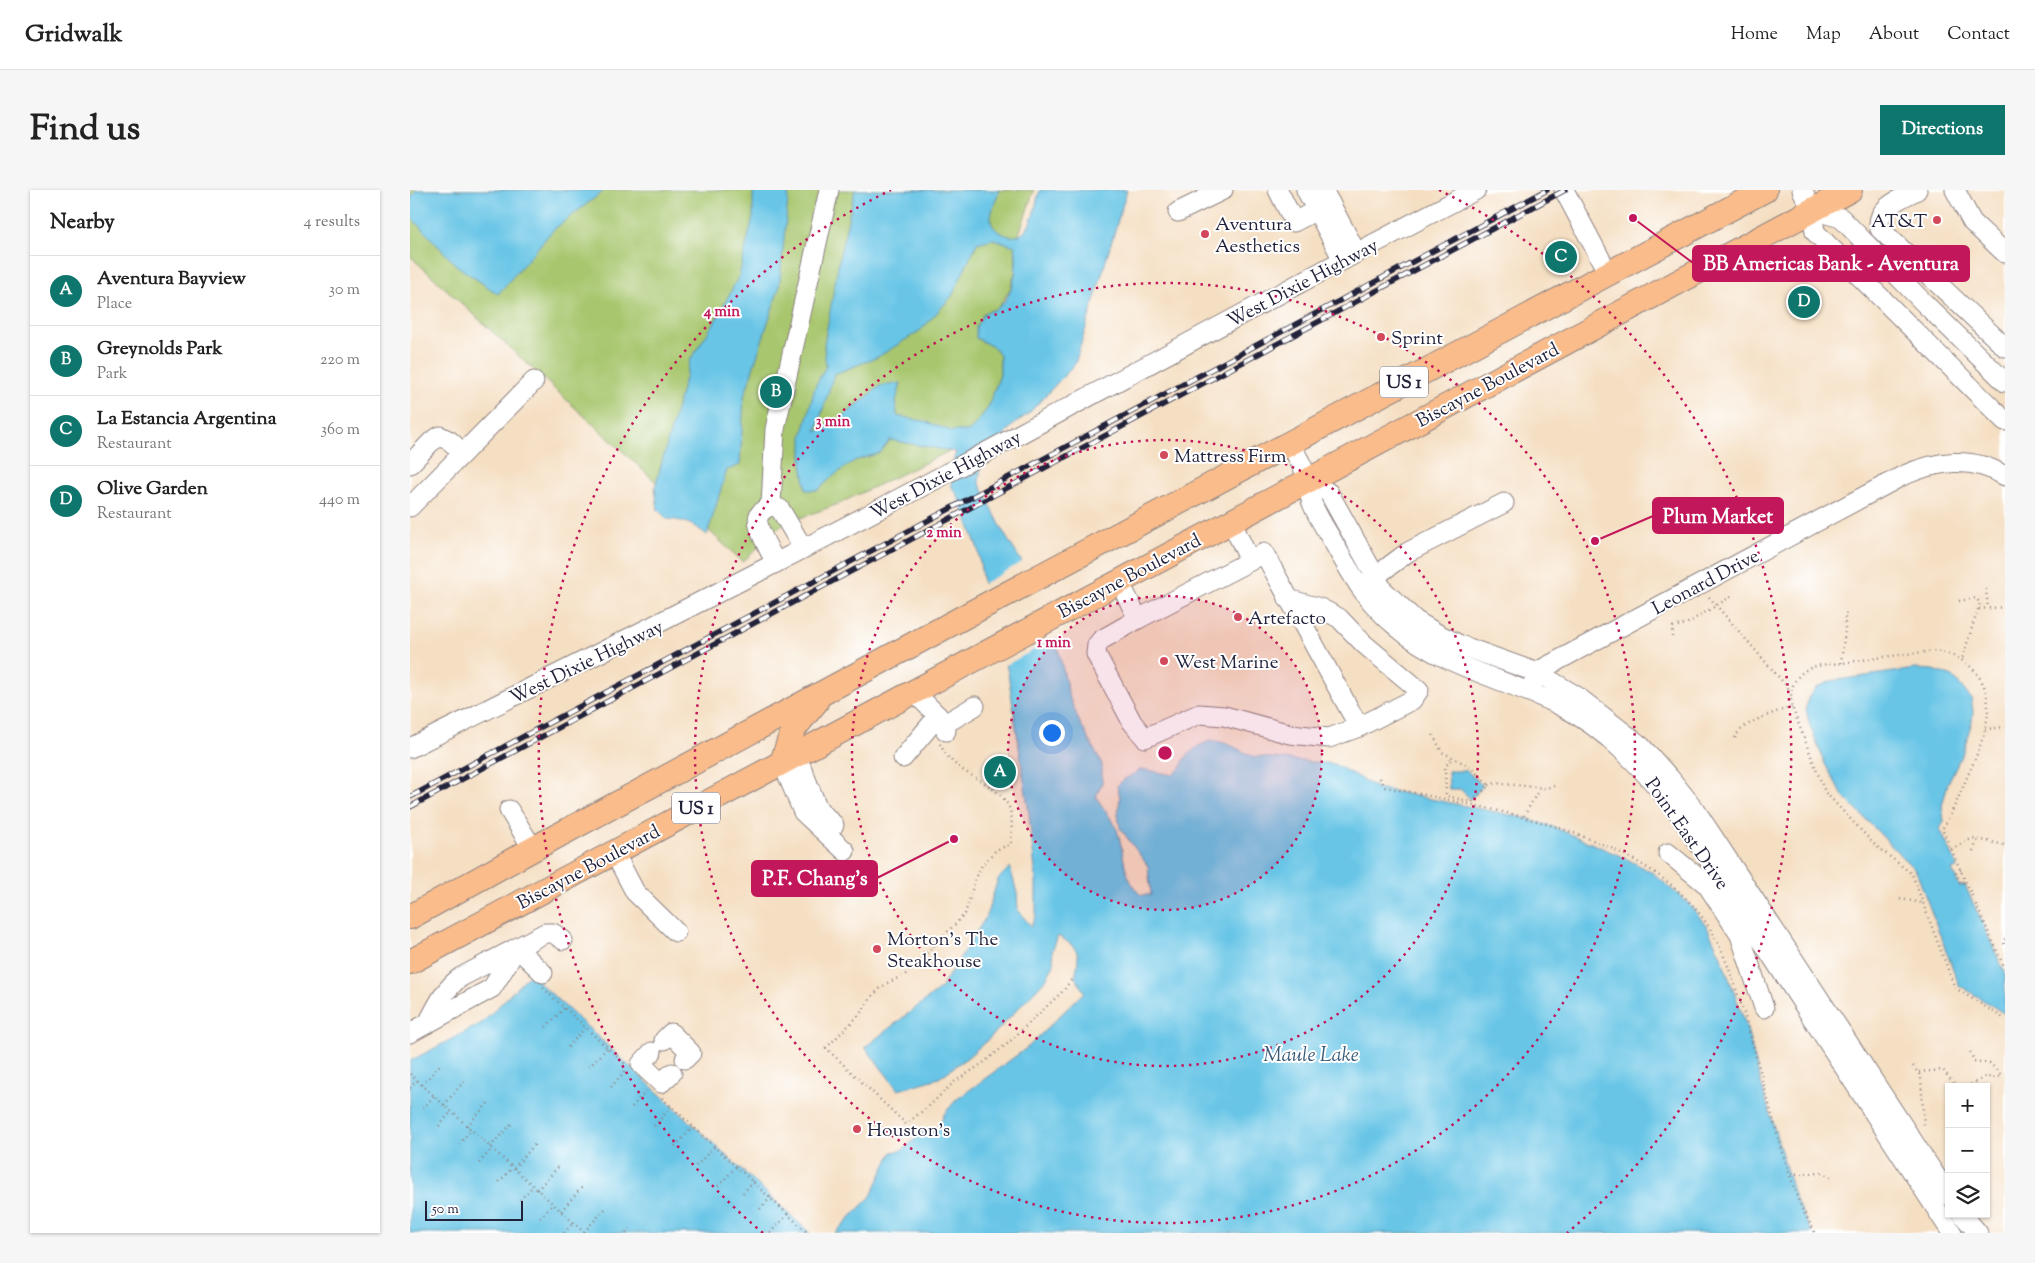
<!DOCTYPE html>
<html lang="en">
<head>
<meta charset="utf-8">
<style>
	body { margin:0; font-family:"Sorts Mill Goudy",serif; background:#f6f6f6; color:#222 }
	.controls { position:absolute; right:15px; bottom:15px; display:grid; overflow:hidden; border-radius:0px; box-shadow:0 1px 4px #0004 }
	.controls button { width:45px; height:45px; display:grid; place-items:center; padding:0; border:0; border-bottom:1px solid #e0e0e0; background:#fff; color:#222; font:25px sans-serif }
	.scale { position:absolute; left:15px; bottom:12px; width:98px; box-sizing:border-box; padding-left:5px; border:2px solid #22223b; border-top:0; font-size:14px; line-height:18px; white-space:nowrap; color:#22223b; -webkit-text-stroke:4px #fff; paint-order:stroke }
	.you { position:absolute; left:641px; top:542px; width:18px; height:18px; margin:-12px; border:4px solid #fff; border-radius:50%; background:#1a73e8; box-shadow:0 0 0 8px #1a73e833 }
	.badge { display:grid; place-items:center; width:32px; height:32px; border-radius:50%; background:#0f766e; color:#fff; font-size:16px; font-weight:700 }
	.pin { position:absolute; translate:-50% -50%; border:2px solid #fff; box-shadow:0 1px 5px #0006 }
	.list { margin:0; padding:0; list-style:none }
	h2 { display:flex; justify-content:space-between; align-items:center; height:65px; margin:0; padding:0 20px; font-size:21px }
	h2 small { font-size:16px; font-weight:400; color:#767676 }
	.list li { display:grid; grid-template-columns:32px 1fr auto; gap:15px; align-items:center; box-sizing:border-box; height:70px; padding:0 20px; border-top:1px solid #e0e0e0 }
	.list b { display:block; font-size:19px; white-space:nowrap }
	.list p { margin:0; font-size:16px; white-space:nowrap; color:#767676 }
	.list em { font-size:16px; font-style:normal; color:#767676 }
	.icon { flex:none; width:28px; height:28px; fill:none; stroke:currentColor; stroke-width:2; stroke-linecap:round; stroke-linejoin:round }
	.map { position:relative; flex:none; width:1595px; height:1043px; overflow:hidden; border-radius:0px }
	header { display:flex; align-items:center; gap:30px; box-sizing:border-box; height:70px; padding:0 25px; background:#fff; border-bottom:1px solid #e0e0e0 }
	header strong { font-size:24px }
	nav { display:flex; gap:28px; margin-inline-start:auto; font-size:18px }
	.intro { display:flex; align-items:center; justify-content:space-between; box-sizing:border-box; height:120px; padding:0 30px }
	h1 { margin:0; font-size:35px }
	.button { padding:12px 22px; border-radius:0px; background:#0f766e; color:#fff; font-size:18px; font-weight:700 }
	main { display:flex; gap:30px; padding:0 30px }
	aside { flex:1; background:#fff; border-radius:0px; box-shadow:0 1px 4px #0004 }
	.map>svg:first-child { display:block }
	.green { fill:#a7c66d; stroke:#647454 }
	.water { fill:#68c5e6; stroke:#457490; fill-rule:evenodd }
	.pier { fill:#f5dfc3 }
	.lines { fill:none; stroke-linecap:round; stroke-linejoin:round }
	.minor-casing { stroke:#8c807f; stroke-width:21 }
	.major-casing { stroke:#8c807f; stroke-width:26 }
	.path { stroke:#8c807f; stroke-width:2.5; stroke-dasharray:1 4; stroke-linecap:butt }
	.minor { stroke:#fff; stroke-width:19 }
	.major { stroke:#fabc8b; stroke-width:24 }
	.rail-casing { stroke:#22223b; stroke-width:5.5 }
	.rail { stroke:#fff; stroke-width:4; stroke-dasharray:11; stroke-linecap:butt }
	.ring { fill:none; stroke:#c2185b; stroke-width:2.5; stroke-dasharray:2.5 5 }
	.poi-dot { fill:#d1495b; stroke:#fff; stroke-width:2 }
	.labels { text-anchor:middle; stroke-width:4; stroke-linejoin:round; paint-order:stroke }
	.shield { fill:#fff; stroke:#646476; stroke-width:1 }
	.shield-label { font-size:18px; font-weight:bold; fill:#22223b }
	.poi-label { font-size:19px; fill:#22223b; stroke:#fff; text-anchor:start }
	.street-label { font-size:19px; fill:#22223b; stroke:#fff }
	.water-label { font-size:20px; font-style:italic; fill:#3a5b77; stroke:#fff }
	.centre { fill:#c2185b; stroke:#fff; stroke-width:2.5 }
	.ring-label { font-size:15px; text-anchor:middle; font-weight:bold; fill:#c2185b; stroke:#fff; stroke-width:4; stroke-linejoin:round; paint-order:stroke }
	.leader { fill:none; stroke:#c2185b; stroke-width:2 }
	.callout-dot { fill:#c2185b; stroke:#fff; stroke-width:2 }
	.callout { fill:#c2185b; stroke:#c2185b; stroke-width:2 }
	.callout-label { font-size:20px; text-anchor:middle; font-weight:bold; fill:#fff }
</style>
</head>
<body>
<header>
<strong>Gridwalk</strong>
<nav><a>Home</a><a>Map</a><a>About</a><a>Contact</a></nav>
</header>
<div class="intro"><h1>Find us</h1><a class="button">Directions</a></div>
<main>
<aside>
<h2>Nearby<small>4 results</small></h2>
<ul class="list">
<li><span class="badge">A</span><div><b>Aventura Bayview</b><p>Place</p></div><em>30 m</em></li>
<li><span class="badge">B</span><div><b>Greynolds Park</b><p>Park</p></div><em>220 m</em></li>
<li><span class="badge">C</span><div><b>La Estancia Argentina</b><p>Restaurant</p></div><em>360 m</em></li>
<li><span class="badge">D</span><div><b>Olive Garden</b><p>Restaurant</p></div><em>440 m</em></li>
</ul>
</aside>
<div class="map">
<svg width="1595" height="1043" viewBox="0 0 1595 1043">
	<rect width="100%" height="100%" fill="#fff"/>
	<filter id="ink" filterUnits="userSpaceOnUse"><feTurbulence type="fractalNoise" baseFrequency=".02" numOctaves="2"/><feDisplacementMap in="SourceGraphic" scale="10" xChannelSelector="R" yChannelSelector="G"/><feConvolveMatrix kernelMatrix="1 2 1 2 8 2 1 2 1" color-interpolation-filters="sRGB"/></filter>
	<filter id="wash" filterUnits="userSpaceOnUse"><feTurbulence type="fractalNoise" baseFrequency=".0096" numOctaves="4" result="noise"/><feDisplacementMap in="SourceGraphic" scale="20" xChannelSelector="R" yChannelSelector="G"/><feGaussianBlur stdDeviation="1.12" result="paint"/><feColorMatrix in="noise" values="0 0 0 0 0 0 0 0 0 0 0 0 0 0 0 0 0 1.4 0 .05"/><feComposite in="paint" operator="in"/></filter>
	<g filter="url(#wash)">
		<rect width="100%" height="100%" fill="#f5dfc3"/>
		<polygon class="green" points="0,0 624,0 605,56 606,80 600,100 588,118 574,123 566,148 585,158 590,166 590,185 578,218 548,257 428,314 371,335 333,372 0,66"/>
		<g class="water">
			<polygon points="7,0 195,0 143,40 88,104 47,76 0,26 0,9"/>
			<path d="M343 0H379L369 98 334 207 330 275 317 280 297 345C284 334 273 330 257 329L248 320 245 297 280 170 304 133 329 86 343 27Z"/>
			<path d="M445 0H589C587 9 580 22 581 31 583 43 604 51 613 43 624 34 625 13 630 0H717L665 174 620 222 601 237 584 258 571 274 569 292 595 345 623 390 641 427 659 506 669 531 692 574V593L686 607C693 618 702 629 707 640 715 663 712 687 731 705H741L738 676 710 638 708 625 710 607 707 596 713 590 732 579 763 585 771 577 775 568 788 556 802 550 818 554 842 566 924 574 967 598 1115 628 1146 638 1215 668 1243 683 1278 713 1296 735 1310 764 1336 835 1351 894 1385 1008 1402 1043H425L461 1006 482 962 493 960 514 941 522 942 528 937 535 923 546 910 618 857 674 802 665 787C670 763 671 759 648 746L642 761 644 775 636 789 583 845 558 867 529 888 488 900 455 857 530 799 576 727 588 689 600 677 607 703 608 721 621 736 626 725V689L619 624 598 483 592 454 576 415 568 359 548 306 542 297 540 281 546 262 480 250 470 263 444 271 422 287 408 300H396L392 273V247L405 197 416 176 414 155 430 65ZM583 49 605 56C608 76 605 103 589 117 585 120 578 121 574 123L566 137V148L585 158 590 166V185L578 218 560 241H541L514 231 487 226 486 211 491 193 470 196 429 230 406 242 424 184 468 167 511 140 542 106 567 53Z"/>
			<polygon points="1505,479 1524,480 1543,487 1561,508 1563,521 1562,531 1553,562 1538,593 1532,616 1534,631 1530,639 1548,677 1542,680 1550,697 1555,695 1595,783 1595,824 1549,795 1506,681 1433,606 1415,574 1399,533 1396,519 1398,508 1406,498 1420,491"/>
			<polygon points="1038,581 1057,581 1073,596 1061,609 1050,599 1039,599"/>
			<polygon points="120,784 400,1043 0,1043 0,871 72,833"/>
		</g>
		<polygon class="pier" points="614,371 643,426 648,447 594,476 590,454 573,415 571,395"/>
	</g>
	<g filter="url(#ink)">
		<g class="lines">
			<g class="minor-casing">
				<g id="minor">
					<polyline points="868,0 884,32 920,13"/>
					<polyline points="896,0 933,70"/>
					<polyline points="913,0 946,62"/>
					<polyline points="1154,0 1198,83"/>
					<polyline points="1392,0 1402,20 1405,42 1595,231"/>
					<path d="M1507 0C1492 8 1464 18 1470 39L1595 157"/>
					<polyline points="1545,0 1562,32 1595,63"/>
					<polyline points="1402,20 1431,28 1515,114 1595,192"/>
					<polyline points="768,22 813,0"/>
					<path d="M880 253C886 265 895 278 898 291 900 298 899 306 902 313 907 326 915 338 922 350 942 385 955 411 987 437 1032 476 1095 489 1147 514 1197 538 1234 580 1268 622L1542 1043"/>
					<polyline points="0,274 21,252 30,246 40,251 53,263"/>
					<polyline points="898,290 919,303 973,400 1005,430 1028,444 1050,455 1128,483 1168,507 1231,556 1259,587 1286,621 1539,1006"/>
					<polyline points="361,315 365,239 419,0"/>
					<path d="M361 315C357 318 352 320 349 325 344 335 361 363 366 373"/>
					<polyline points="361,315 370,319 393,358"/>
					<polyline points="0,317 124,191"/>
					<polyline points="709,391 728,429 840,371 821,331"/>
					<polyline points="955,394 998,362 1094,313"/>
					<polyline points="878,409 910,418 929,428 954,454 1009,500 1002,510 949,537"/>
					<polyline points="728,429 691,450 687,455 686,464 722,532 735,548 789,524 814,526 880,544 919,548 949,537 854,363 840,371"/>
					<path d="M1123 493 1128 483 1132 479 1492 286C1526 271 1561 265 1595 286"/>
					<polyline points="503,501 528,526 536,541"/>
					<polyline points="533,535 565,516"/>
					<path d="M0 558C177 470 353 381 528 288 707 192 885 94 1066 0"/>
					<polyline points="386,564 408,619 424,635"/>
					<polyline points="493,568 528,526"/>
					<polyline points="372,572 393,622 435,661"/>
					<polyline points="99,620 123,659"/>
					<polyline points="204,662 225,702 266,742"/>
					<polyline points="1258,663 1297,695 1330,745 1354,818"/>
					<polyline points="107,758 133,783"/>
					<path d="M18 833C27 816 35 798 51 787L135 743H143L153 750"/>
					<polyline points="0,843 82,798 107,758"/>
					<polyline points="254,850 261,843 281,863 275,869"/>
					<polyline points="242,862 231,874 251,893 262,883"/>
					<polyline points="1552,1024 1568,1043"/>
				</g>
			</g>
			<g class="major-casing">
				<g id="major">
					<polyline points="372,572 383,540 406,512"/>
					<polyline points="0,727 123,659 576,415 1355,0"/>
					<polyline points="0,772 1440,0"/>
				</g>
			</g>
			<g class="path">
				<polyline points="1576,399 1578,418"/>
				<polyline points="1299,407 1380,500"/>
				<polyline points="1549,411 1566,408 1570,413 1552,469"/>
				<polyline points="1569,419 1595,417"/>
				<polyline points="1262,447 1263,437 1276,434 1322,406"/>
				<polyline points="1431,473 1435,440 1435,424 1439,422"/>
				<polyline points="1575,539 1595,537"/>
				<polyline points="1023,545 1032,562 1059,576 1079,595 1062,612 1036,606 1035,577 1042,568"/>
				<path d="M1325 548C1331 532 1366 522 1382 517"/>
				<path d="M530 554C534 562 539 569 546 575 562 588 587 596 598 615 604 626 601 642 601 654L586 660 572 675 565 690 555 724 495 785 475 794 463 805 450 824 416 858 496 934 519 916 543 893 573 873 597 854 654 800 661 790"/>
				<path d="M970 588 975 597C1077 618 1235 641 1297 734 1313 758 1323 790 1332 817 1351 880 1365 944 1387 1006 1391 1019 1399 1031 1405 1043"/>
				<polyline points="1079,595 1085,593 1135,598 1145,596"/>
				<polyline points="1114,626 1127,603 1134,599"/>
				<polyline points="1541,659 1563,648 1595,655"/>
				<polyline points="1563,661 1568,649"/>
				<polyline points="1551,680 1546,683 1551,694 1556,691"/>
				<polyline points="1490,709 1513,713"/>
				<polyline points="1595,749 1593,751 1595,755"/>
				<path d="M1595 779 1532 639C1543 622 1550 604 1558 585 1566 567 1574 549 1577 530 1583 493 1561 466 1525 461 1494 464 1464 468 1433 473 1422 474 1406 474 1396 480 1382 489 1379 502 1382 517L1415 602 1465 655 1502 684 1545 798 1595 829"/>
				<polyline points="133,798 215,874"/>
				<polyline points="136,837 154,818"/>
				<polyline points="158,857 175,838"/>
				<polyline points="1503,876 1511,887 1514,938"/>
				<polyline points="179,877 197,858"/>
				<polyline points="1509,882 1533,880 1547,897"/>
				<polyline points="0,884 175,1043"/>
				<polyline points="12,895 30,875"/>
				<polyline points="201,897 216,880"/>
				<polyline points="1556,897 1575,887 1588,888 1591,885 1580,873 1564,871 1559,859"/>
				<polyline points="0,898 7,890"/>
				<polyline points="252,908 398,1043"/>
				<polyline points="34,915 56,889"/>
				<polyline points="222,917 236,901"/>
				<polyline points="13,918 24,906"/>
				<polyline points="29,936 41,922"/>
				<polyline points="57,936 80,911"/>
				<polyline points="244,936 261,917"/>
				<polyline points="49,954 61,940"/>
				<polyline points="265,956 283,937"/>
				<polyline points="80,957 103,932"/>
				<polyline points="69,973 82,959"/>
				<polyline points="286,976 304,957"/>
				<polyline points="104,978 126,953"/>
				<polyline points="1381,984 1412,983 1421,987"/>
				<polyline points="89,992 102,978"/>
				<polyline points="308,996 326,977"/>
				<polyline points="127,1000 150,975"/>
				<polyline points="333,1003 344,991"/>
				<polyline points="110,1010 123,996"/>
				<polyline points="350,1019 361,1007"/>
				<polyline points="151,1021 173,996"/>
				<polyline points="130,1028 143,1014"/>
				<polyline points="174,1042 196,1018"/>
				<polyline points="154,1043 163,1033"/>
				<polyline points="216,1043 220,1039"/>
				<polyline points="360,1043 378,1024"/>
			</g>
			<use href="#minor" class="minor"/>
			<use href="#major" class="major"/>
			<g class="rail-casing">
				<g id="rail">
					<polyline points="0,607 1137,0"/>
					<polyline points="0,617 1155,0"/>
				</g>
			</g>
			<use href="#rail" class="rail"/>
		</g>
	</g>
	<circle cx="755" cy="563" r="157" fill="#c2185b" fill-opacity=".12"/>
	<g class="ring">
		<circle cx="755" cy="563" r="157"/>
		<circle cx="755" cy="563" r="313"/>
		<circle cx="755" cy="563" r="470"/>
		<path d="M353 1043A626 626 0 0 1 481 0M1029 0A626 626 0 0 1 1157 1043"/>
	</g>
	<g class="poi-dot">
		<circle cx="1527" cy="30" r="5"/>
		<circle cx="795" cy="44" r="5"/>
		<circle cx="971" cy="147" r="5"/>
		<circle cx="754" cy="265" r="5"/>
		<circle cx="828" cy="427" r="5"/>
		<circle cx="754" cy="471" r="5"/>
		<circle cx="467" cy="759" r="5"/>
		<circle cx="447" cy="939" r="5"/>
	</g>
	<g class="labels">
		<g class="shield">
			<rect x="970" y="176.5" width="48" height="31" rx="4"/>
			<rect x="262" y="602.5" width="48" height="31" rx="4"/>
		</g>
		<g class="shield-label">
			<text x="994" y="198">US 1</text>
			<text x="286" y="624">US 1</text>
		</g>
		<g class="poi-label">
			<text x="1517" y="37" text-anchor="end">AT&amp;T</text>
			<text x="805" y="40">Aventura<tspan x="805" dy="22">Aesthetics</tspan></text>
			<text x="981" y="154">Sprint</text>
			<text x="764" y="272">Mattress Firm</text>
			<text x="838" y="434">Artefacto</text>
			<text x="764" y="478">West Marine</text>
			<text x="477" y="755">Morton's The<tspan x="477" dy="22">Steakhouse</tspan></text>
			<text x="457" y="946">Houston's</text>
		</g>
		<g class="street-label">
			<text transform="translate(892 92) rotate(-28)" y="7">West Dixie Highway</text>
			<text transform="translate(1077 194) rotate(-28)" y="7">Biscayne Boulevard</text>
			<text transform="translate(535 284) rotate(-28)" y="7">West Dixie Highway</text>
			<text transform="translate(719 385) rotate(-28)" y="7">Biscayne Boulevard</text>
			<text transform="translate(1295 391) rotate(-28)" y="7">Leonard Drive</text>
			<text transform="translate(176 471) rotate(-26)" y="7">West Dixie Highway</text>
			<text transform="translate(1278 643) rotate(55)" y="7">Point East Drive</text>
			<text transform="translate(178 676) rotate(-28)" y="7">Biscayne Boulevard</text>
		</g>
		<g class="water-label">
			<text x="901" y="871">Maule Lake</text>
		</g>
	</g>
	<circle cx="755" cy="563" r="8" class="centre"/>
	<g class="ring-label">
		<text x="312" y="126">4 min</text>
		<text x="423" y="236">3 min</text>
		<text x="534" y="347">2 min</text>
		<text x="644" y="457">1 min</text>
	</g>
	<path class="leader" d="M1223 28L1283 73M1185 351L1243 326M544 649L467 688"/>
	<g class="callout-dot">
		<circle cx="1223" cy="28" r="5"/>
		<circle cx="1185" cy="351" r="5"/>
		<circle cx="544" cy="649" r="5"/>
	</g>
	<g class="callout">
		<rect x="1283" y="56" width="276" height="35" rx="5"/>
		<rect x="1243" y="308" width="130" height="35" rx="5"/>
		<rect x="342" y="671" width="125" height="35" rx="5"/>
	</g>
	<g class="callout-label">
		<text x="1421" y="80">BB Americas Bank - Aventura</text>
		<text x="1308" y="333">Plum Market</text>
		<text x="405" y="695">P.F. Chang's</text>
	</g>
</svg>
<div class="controls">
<button>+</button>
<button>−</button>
<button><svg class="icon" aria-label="layers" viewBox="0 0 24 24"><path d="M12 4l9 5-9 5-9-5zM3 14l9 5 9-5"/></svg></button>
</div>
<div class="scale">50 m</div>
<div class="you"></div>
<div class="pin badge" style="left:590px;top:582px">A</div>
<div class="pin badge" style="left:366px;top:202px">B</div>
<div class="pin badge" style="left:1151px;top:67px">C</div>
<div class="pin badge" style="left:1394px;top:112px">D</div>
</div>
</main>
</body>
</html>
